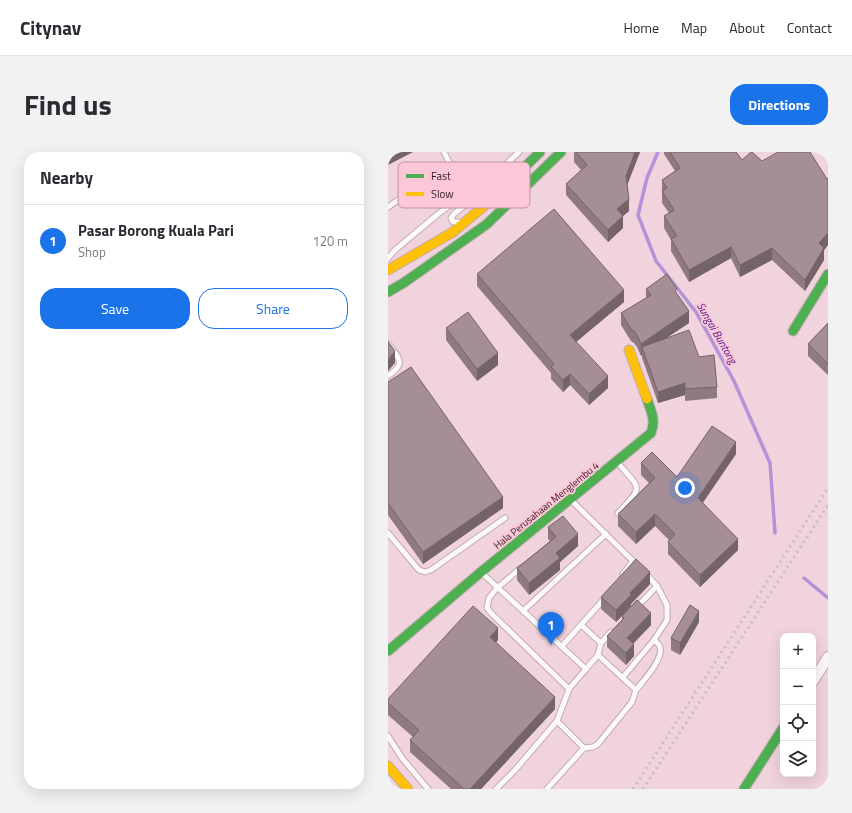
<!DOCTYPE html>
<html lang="en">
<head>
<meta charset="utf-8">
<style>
	body { margin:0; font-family:"Titillium Web",sans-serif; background:#f2f2f3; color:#2b2b33 }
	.controls { position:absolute; right:12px; bottom:12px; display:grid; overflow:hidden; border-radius:8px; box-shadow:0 4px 16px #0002 }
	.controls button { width:36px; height:36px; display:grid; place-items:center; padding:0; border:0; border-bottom:1px solid #e1e1e2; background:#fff; color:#2b2b33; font:20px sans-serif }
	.you { position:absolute; left:297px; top:336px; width:14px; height:14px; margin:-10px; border:3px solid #fff; border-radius:50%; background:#1a73e8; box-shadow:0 0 0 6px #1a73e833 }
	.badge { display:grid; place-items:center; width:26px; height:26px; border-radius:50%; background:#1a73e8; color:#fff; font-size:13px; font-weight:700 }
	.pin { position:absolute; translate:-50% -33px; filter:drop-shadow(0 1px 2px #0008) }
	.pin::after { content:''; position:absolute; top:21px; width:14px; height:12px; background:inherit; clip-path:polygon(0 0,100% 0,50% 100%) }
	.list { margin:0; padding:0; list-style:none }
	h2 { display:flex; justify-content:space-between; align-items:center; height:52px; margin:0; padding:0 16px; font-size:17px }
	h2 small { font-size:13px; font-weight:400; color:#7c7c81 }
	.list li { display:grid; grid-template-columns:26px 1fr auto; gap:12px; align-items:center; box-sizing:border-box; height:72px; padding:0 16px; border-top:1px solid #e1e1e2 }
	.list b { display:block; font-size:15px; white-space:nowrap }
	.list p { margin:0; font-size:13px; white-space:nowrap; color:#7c7c81 }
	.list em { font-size:13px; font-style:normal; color:#7c7c81 }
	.actions { display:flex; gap:8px; padding:12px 16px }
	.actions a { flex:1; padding:9px 0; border:1px solid #1a73e8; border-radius:16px; text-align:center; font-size:14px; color:#1a73e8 }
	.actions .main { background:#1a73e8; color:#fff }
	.icon { flex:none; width:22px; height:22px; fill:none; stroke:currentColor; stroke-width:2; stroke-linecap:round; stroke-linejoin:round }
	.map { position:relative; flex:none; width:440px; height:637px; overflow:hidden; border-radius:16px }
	header { display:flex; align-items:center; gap:24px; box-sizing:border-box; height:56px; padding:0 20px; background:#fff; border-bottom:1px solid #e1e1e2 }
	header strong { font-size:19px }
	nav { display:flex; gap:22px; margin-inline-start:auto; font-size:14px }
	.intro { display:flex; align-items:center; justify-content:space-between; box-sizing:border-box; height:96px; padding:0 24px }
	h1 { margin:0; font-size:28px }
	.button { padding:10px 18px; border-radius:16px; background:#1a73e8; color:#fff; font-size:14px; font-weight:700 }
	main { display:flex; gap:24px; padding:0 24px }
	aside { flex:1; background:#fff; border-radius:16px; box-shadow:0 4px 16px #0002 }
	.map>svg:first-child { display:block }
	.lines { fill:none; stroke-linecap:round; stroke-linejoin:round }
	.stream { stroke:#b293d7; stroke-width:3.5 }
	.lane-casing { stroke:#c3aab2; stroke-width:7 }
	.street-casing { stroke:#c3aab2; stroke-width:12 }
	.fast-casing { stroke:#c3aab2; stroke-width:11 }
	.slow-casing { stroke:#c3aab2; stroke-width:11 }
	.lane { stroke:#fdf8fa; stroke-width:5 }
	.street { stroke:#fdf8fa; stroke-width:10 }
	.fast { stroke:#4caf50; stroke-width:9 }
	.slow { stroke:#ffc107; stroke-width:9 }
	.rail { stroke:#c6bec0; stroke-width:3; stroke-dasharray:2 4; stroke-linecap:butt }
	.wall { fill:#8f7a81 }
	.shaded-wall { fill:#746369 }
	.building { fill:#a68e96; stroke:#746369 }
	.labels { text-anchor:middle; stroke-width:4; stroke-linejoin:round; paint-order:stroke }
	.street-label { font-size:10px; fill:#301821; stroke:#fcc7d7 }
	.water-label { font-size:11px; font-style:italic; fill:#4d1789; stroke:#fcc7d7 }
	.key { fill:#fcc7d7; stroke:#bf92a0; stroke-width:1 }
	.key-label { font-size:11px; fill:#301821 }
</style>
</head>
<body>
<header>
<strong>Citynav</strong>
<nav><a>Home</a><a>Map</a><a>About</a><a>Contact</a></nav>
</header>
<div class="intro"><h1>Find us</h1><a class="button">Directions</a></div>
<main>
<aside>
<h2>Nearby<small></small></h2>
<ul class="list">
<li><span class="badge">1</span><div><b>Pasar Borong Kuala Pari</b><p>Shop</p></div><em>120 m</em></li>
</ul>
<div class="actions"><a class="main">Save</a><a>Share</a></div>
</aside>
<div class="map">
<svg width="440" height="637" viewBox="0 0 440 637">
	<rect width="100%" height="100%" fill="#f0d3dc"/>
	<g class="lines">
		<g class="stream">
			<polyline points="270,0 259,26 250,63 268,109 308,160 346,229 382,311 387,381"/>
			<polyline points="416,426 440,446"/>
		</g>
		<g class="lane-casing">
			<g id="lane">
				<polyline points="56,0 62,12"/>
				<polyline points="116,14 131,0"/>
				<polyline points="0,55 62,12 78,42"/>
				<polyline points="0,106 7,98 50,62 116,14 93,40 66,62 63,66 65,70 71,70"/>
				<path d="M0 191C11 207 19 211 0 224"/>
				<path d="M230 311C253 338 256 334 230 361"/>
				<polyline points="184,349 249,413"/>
				<polyline points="0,381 31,418 37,420 43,418 117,366"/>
				<polyline points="133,416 109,436 101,446 99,456 104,462 181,537"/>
				<polyline points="94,421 198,517 181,537 169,569 127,618 108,637"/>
				<polyline points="235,422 245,409"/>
				<polyline points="248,456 269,434"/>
				<polyline points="135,459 218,382"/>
				<polyline points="193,473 213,491"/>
				<polyline points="174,494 217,446"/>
				<polyline points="210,503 213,491 223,480"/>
				<polyline points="235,525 266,488 279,468 279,453 269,434 258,422"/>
				<path d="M248 538C255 529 276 507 272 495 271 492 268 490 266 488"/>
				<polyline points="0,584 14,606 40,637"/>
				<polyline points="196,596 205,595 210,592 244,550 248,538 210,503 198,517"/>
				<polyline points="159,637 196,596 169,569"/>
			</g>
		</g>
		<g class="street-casing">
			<polyline id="street" points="425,529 440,505"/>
		</g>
		<g class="fast-casing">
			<g id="fast">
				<polyline points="102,49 152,0"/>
				<polyline points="0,140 17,130 99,72 173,0"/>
				<polyline points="405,179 440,122"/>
				<path d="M0 499 93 420 263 281C268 268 263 259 259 247"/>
				<polyline points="356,637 395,576"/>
			</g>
		</g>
		<g class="slow-casing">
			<g id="slow">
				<polyline points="0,118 65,80 102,49"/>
				<polyline points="241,198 259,247"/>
				<polyline points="0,614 20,637"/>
			</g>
		</g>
		<use href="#lane" class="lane"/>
		<use href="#street" class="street"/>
		<use href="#fast" class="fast"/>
		<use href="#slow" class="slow"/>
		<g class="rail">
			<polyline points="245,637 440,336"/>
			<polyline points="255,637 440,353"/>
		</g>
	</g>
	<g class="wall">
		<polygon points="186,0 252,0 239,33 241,59 235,64 235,76 220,90 178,43 178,32 193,18 186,10"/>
		<polygon points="276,0 348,0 354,8 374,9 439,27 440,26 440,93 436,98 436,108 417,139 384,108 352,125 343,106 301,130 283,99 283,88 276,76 276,64 281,61 274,51 274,28 287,19 276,2"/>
		<polygon points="89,122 236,150 188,190 220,236 201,253 182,233 175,240 163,227 163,221 89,134"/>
		<polygon points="258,137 289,142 301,171 278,186 311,205 329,235 329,246 297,249 297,243 270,251 254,206 254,203 253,204 249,195 246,191 243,189 233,173 233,161 258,146"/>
		<polygon points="440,171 440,223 420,204 420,192"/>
		<polygon points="58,176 110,213 89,229 58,188"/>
		<polygon points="0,230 115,356 35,412 0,363"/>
		<polygon points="348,302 314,351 350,398 312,435 280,402 280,390 281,388 267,374 248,392 230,374 230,362 261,331 253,323 253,311 289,325"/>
		<polygon points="160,375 190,394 172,410 172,418 141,443 129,428 129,416 162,389 160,387"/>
		<polygon points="262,432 243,452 243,454 263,473 245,492 246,504 238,513 219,495 219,484 234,468 234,464 228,470 213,457 213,445"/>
		<polygon points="311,470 292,503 283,498 283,486"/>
		<polygon points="110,488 108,490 167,557 93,637 63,637 22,600 22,588 25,585 0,563 0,547"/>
	</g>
	<g class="shaded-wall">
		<polygon points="2,0 25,0 0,13 0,1"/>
		<polygon points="247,0 252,0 238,36 238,24"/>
		<polygon points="241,47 241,59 229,69 229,57"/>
		<polygon points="235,64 235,76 220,90 220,78"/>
		<polygon points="440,81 440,93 436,98 436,108 417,139 417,128 431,91"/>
		<polygon points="343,95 343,106 301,130 301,118"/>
		<polygon points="384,96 384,108 352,125 352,113"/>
		<polygon points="236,138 236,150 182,195 182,183"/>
		<polygon points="301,159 301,171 256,201 254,195 254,203 253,204 253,192"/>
		<polygon points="7,199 7,211 0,219 0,208"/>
		<polygon points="110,201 110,213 89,229 89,217"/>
		<polygon points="182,222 182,233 175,240 175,228"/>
		<polygon points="220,224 220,236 201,253 201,242"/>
		<polygon points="297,231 297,243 270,251 270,240"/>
		<polygon points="348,290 348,302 310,358 310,346"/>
		<polygon points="115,345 115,356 35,412 35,400"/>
		<polygon points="267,362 267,374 248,392 248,380"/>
		<polygon points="190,382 190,394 172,410 172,418 141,443 141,431 168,401"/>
		<polygon points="350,387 350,398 312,435 312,423"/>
		<polygon points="262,420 262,432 243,452 243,454 228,470 228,458 242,441"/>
		<polygon points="311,459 311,470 292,503 292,491"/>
		<polygon points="263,461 263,473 239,498 239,486"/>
		<polygon points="110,476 110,488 102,497 102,485"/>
		<polygon points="246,492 246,504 238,513 238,501"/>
		<polygon points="167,545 167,557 93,637 82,637"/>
	</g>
	<g class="building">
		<polygon points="188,0 247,0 238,24 241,47 229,57 235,64 220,78 178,32 199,13"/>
		<polygon points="282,0 348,0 354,8 363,0 364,0 374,9 390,0 422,0 439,27 440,26 440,81 431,91 436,96 417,128 384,96 352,113 343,95 301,118 283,87 289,84 276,64 286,58 274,39 279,36 274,28 292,16"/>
		<polygon points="166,57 236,138 182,183 220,224 201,242 182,222 175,228 163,215 166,212 89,122"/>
		<polygon points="279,122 289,137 287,139 301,159 253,192 249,183 246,179 243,177 233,161 263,143 258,137"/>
		<polygon points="80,160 110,201 89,217 58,176"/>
		<polygon points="440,171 440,212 420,192"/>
		<polygon points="301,178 311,205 326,203 329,235 297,237 297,231 270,240 254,195"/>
		<polygon points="0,189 7,199 0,208"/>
		<polygon points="23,215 115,345 35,400 0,351 0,230"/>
		<polygon points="324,274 348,290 310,346 350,387 312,423 280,390 287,382 267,362 248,380 230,362 267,326 253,311 264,300 289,325"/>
		<polygon points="175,364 190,382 168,401 172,406 141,431 129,416 168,385 160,375"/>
		<polygon points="248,407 262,420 242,441 243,443 228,458 213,445"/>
		<polygon points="249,448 263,461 239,486 246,492 238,501 219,484 236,466 234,464"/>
		<polygon points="302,453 311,459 292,491 283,486"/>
		<polygon points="85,454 110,476 102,485 167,545 82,637 76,637 22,588 31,578 0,551 0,547"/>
	</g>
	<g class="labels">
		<g class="street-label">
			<text transform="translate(158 353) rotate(-39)" y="4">Hala Perusahaan Menglembu 4</text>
		</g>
		<g class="water-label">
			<text transform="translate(329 181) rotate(60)" y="4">Sungai Buntong</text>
		</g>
	</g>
	<rect x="10" y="10" width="132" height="46" rx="6" class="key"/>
	<rect x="18" y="22" width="18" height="4" fill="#4caf50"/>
	<rect x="18" y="40" width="18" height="4" fill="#ffc107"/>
	<g class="key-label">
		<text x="43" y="28">Fast</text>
		<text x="43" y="46">Slow</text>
	</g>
</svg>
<div class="controls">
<button>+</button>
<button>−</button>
<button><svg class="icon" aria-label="locate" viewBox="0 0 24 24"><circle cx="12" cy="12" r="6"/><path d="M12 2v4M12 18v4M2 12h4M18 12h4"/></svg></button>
<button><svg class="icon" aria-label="layers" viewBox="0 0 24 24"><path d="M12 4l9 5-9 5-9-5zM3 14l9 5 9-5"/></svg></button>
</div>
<div class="you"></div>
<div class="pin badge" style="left:163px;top:493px">1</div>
</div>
</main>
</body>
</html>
